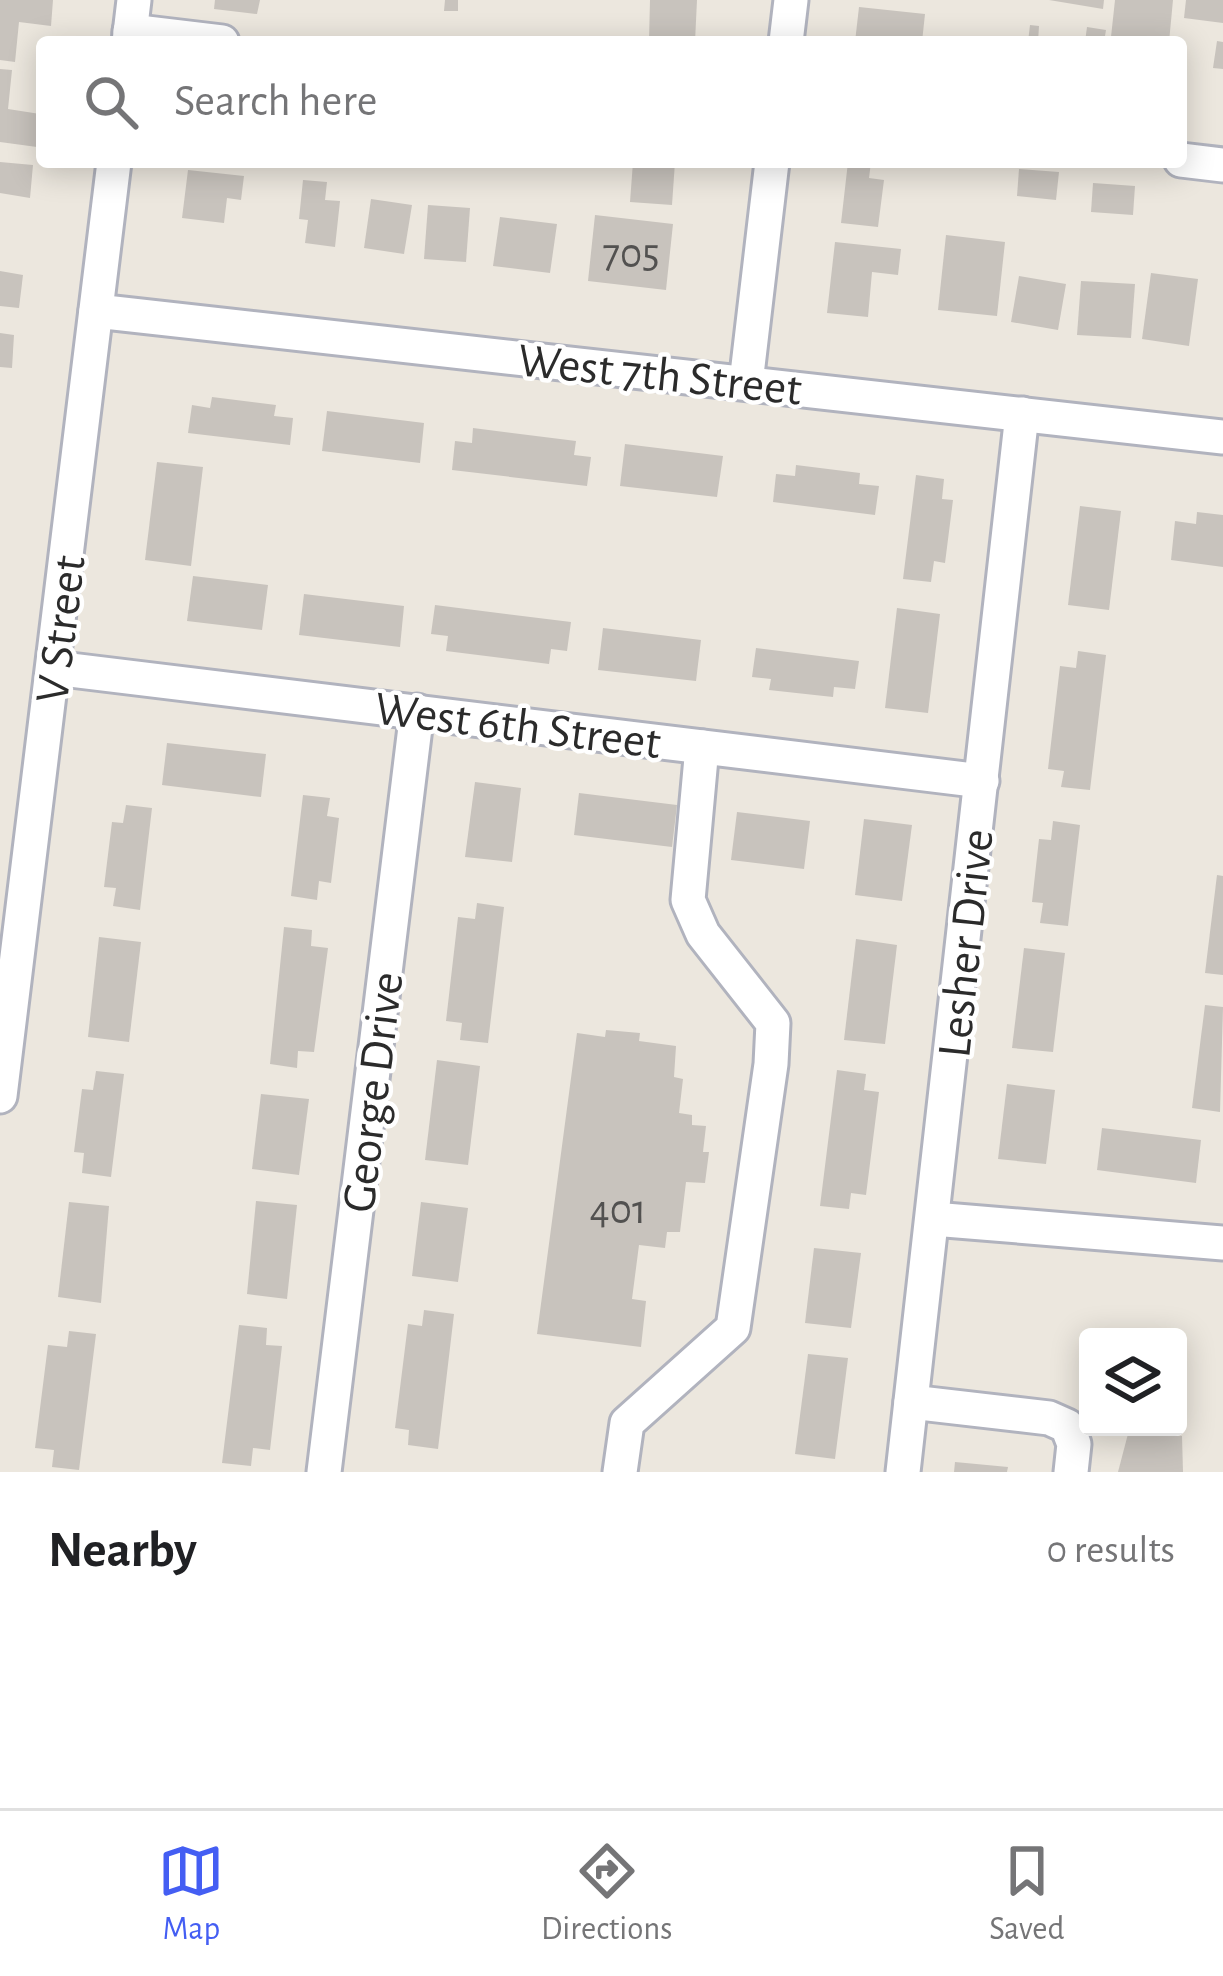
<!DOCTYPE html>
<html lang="en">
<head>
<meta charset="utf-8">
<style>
	body { margin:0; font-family:"Alegreya Sans",sans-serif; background:#f2f2f2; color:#202124 }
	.controls { position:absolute; right:36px; bottom:36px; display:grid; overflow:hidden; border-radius:12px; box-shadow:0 6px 30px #0003 }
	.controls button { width:108px; height:108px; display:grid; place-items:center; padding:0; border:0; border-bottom:3px solid #e0e0e0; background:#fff; color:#202124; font:60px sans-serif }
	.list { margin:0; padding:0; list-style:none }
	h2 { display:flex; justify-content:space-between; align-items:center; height:156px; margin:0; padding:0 48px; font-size:51px }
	h2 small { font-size:39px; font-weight:400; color:#757577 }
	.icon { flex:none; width:66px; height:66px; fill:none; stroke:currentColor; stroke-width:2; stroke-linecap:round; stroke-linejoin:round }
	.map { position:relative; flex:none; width:1223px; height:1472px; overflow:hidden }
	.search { position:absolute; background:#fff; box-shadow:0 6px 30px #0003; left:36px; right:36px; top:36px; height:132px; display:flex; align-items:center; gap:30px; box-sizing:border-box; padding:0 42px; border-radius:12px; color:#757577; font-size:45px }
	.sheet { height:336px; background:#fff }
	nav { display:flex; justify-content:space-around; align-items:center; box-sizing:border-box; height:168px; border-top:3px solid #e0e0e0; background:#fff; font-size:33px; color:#757577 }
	nav a { display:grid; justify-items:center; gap:6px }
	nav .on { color:#445ef3 }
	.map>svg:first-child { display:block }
	.building { fill:#c8c3bd }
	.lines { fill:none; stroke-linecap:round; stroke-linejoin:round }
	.minor-casing { stroke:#b1b3be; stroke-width:39 }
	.minor { stroke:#fff; stroke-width:33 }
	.labels { text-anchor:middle; stroke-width:9; stroke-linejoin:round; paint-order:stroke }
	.number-label { font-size:42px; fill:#525150 }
	.street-label { font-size:48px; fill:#2b2b2b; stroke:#fff }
</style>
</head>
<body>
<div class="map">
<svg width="1223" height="1472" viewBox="0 0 1223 1472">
	<rect width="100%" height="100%" fill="#ece7de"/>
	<g class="building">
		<polygon points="0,0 53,0 51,26 19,22 15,62 0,60"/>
		<polygon points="215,0 260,0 257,14 214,9"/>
		<polygon points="445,0 458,0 458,11 444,11"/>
		<polygon points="650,0 697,0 695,42 649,41"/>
		<polygon points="1049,0 1104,0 1103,9"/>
		<polygon points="1115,0 1173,0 1169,42 1111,37"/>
		<polygon points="1186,0 1223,0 1223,23 1184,18"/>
		<polygon points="859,7 925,14 922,42 855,42"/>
		<polygon points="1030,25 1039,26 1038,42 1028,42"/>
		<polygon points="1087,27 1106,30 1104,42 1085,42"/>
		<polygon points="1217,41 1223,42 1223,69 1213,68"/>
		<polygon points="0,69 12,70 8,109 40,114 37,147 0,142"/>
		<polygon points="0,162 33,165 30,198 0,193"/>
		<polygon points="633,162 675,162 672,205 630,202"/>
		<polygon points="848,162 871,162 869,178 884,180 878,227 841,223"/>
		<polygon points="1019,169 1059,172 1056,200 1017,196"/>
		<polygon points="188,170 244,176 241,200 227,198 224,223 182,218"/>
		<polygon points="303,180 327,182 325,200 340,201 335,247 305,243 308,220 299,219"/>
		<polygon points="1093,183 1135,186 1133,215 1091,212"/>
		<polygon points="371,199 412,205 404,254 364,248"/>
		<polygon points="428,205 470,208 466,262 424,259"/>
		<polygon points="595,215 673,224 666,290 588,281"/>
		<polygon points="500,217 557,224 550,273 493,266"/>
		<polygon points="946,235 1005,242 997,316 938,310"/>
		<polygon points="835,242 901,249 898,275 872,272 868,317 827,313"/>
		<polygon points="0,271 23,275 19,308 0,306"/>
		<polygon points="1151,273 1198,279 1189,346 1142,339"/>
		<polygon points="1019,276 1066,284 1058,330 1011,322"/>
		<polygon points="1081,281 1135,284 1131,338 1077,335"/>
		<polygon points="0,333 14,335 12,368 0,367"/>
		<polygon points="212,397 276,405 274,416 293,418 290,445 188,433 192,405 210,408"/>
		<polygon points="327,411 424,423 420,463 322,451"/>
		<polygon points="473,428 576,441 574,455 591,457 587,486 452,470 455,441 472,443"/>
		<polygon points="625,444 723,456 717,497 620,486"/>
		<polygon points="157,462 203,467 191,566 145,560"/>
		<polygon points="796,465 860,473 859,484 879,486 875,515 773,502 776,474 795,476"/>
		<polygon points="916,475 944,479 942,499 953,500 945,563 934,561 931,582 903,579"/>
		<polygon points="1080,506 1121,511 1109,610 1068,605"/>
		<polygon points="1197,512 1223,515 1223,567 1171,560 1175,521 1196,524"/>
		<polygon points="193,576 268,585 262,630 187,621"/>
		<polygon points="304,594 404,606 400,647 299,635"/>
		<polygon points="435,605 571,622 567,651 551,649 549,664 446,651 448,636 431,634"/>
		<polygon points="897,608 940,614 928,713 885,708"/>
		<polygon points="603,628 701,640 696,681 598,670"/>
		<polygon points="756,648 859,661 855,689 834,687 833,697 769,690 771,679 752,677"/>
		<polygon points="1078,651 1106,655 1090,790 1061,787 1064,771 1048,769 1060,666 1076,668"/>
		<polygon points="167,743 266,754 261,797 162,785"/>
		<polygon points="475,782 521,788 512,862 465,857"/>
		<polygon points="579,793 677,805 672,847 574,835"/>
		<polygon points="303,795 330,798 327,816 339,818 331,883 319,881 317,900 291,896"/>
		<polygon points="126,805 152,808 140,910 113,906 116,888 104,887 112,822 123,823"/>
		<polygon points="737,812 810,821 804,869 731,860"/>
		<polygon points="864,819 912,825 902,901 855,895"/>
		<polygon points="1053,821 1080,825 1068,926 1040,923 1043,903 1032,902 1039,839 1051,840"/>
		<polygon points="1217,875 1223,876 1223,975 1205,973"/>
		<polygon points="477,903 504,907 488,1043 460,1040 462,1023 446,1021 458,917 475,919"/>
		<polygon points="284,927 312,930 311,946 328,948 314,1052 298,1051 297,1068 270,1064"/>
		<polygon points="99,937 141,942 129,1042 88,1037"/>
		<polygon points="856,939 897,945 885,1044 844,1040"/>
		<polygon points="1024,948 1065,953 1053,1052 1012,1048"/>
		<polygon points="1205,1005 1223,1007 1220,1112 1192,1108"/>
		<polygon points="606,1030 640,1033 639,1041 676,1046 674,1077 683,1079 679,1113 692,1115 692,1125 706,1126 703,1152 709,1152 705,1183 686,1182 680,1232 667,1232 665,1248 639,1245 632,1299 646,1301 641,1347 537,1334 577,1033 605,1037"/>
		<polygon points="437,1060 480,1066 468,1165 425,1160"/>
		<polygon points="837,1070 866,1074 864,1090 879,1092 866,1195 851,1193 849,1209 820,1206"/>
		<polygon points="96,1071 124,1074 111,1177 82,1173 84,1153 74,1152 82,1089 93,1090"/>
		<polygon points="1007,1084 1055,1090 1046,1164 998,1159"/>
		<polygon points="261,1094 309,1099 299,1175 252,1169"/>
		<polygon points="1102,1128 1201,1140 1196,1183 1097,1170"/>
		<polygon points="256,1201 297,1205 287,1299 247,1294"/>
		<polygon points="69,1202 109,1206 101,1303 58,1297"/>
		<polygon points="421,1202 468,1208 458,1282 412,1276"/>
		<polygon points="814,1248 861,1253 851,1328 805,1323"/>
		<polygon points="424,1310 454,1314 438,1449 408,1445 409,1430 395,1428 408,1324 422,1326"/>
		<polygon points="239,1325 267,1328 266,1345 282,1346 270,1450 253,1448 251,1466 222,1463"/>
		<polygon points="69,1331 96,1334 79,1470 52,1467 54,1450 35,1448 48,1345 67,1347"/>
		<polygon points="808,1354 848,1358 835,1459 795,1454"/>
		<polygon points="1129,1430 1182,1436 1183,1472 1118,1472"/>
		<polygon points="955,1462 1008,1467 1007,1472 954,1472"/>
	</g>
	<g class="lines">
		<g class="minor-casing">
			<g id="minor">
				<polyline points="130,31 222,42"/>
				<polyline points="129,42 134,0"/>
				<polyline points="786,42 791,0"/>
				<polyline points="1181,160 1223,165"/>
				<polyline points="96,311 1223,437"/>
				<polyline points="746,383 772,162"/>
				<polyline points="54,668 982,781"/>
				<polyline points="0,1096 114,162"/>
				<polyline points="933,1219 1223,1243"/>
				<polyline points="911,1402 1049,1418 1067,1426 1074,1444 1071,1472"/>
				<polyline points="324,1472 417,711"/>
				<polyline points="620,1472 627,1423 733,1328 771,1064 773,1023 703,934 688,900 702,747"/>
				<polyline points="903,1472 1022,414"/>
			</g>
		</g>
		<use href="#minor" class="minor"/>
	</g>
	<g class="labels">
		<g class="number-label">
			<text x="631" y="267">705</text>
			<text x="618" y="1223">401</text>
		</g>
		<g class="street-label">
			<text transform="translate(660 373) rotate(6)" y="17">West 7th Street</text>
			<text transform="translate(59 629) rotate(-83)" y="17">V Street</text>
			<text transform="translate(518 724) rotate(7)" y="17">West 6th Street</text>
			<text transform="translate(964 943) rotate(-84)" y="17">Lesher Drive</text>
			<text transform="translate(371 1092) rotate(-83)" y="17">George Drive</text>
		</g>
	</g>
</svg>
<div class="controls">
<button><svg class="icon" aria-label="layers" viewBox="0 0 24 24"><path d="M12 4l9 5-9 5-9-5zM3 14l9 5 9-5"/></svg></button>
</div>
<div class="search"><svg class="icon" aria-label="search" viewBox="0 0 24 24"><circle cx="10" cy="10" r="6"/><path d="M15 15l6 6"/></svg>Search here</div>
</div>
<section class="sheet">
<h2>Nearby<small>0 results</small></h2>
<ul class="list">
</ul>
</section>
<nav>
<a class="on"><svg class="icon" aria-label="map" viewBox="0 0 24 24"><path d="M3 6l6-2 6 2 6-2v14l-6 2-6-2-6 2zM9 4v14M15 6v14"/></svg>Map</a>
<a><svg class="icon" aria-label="directions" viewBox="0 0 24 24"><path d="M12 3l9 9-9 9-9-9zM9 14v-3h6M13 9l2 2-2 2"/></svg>Directions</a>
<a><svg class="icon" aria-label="saved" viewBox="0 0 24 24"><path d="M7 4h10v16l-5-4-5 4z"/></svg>Saved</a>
</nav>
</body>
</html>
